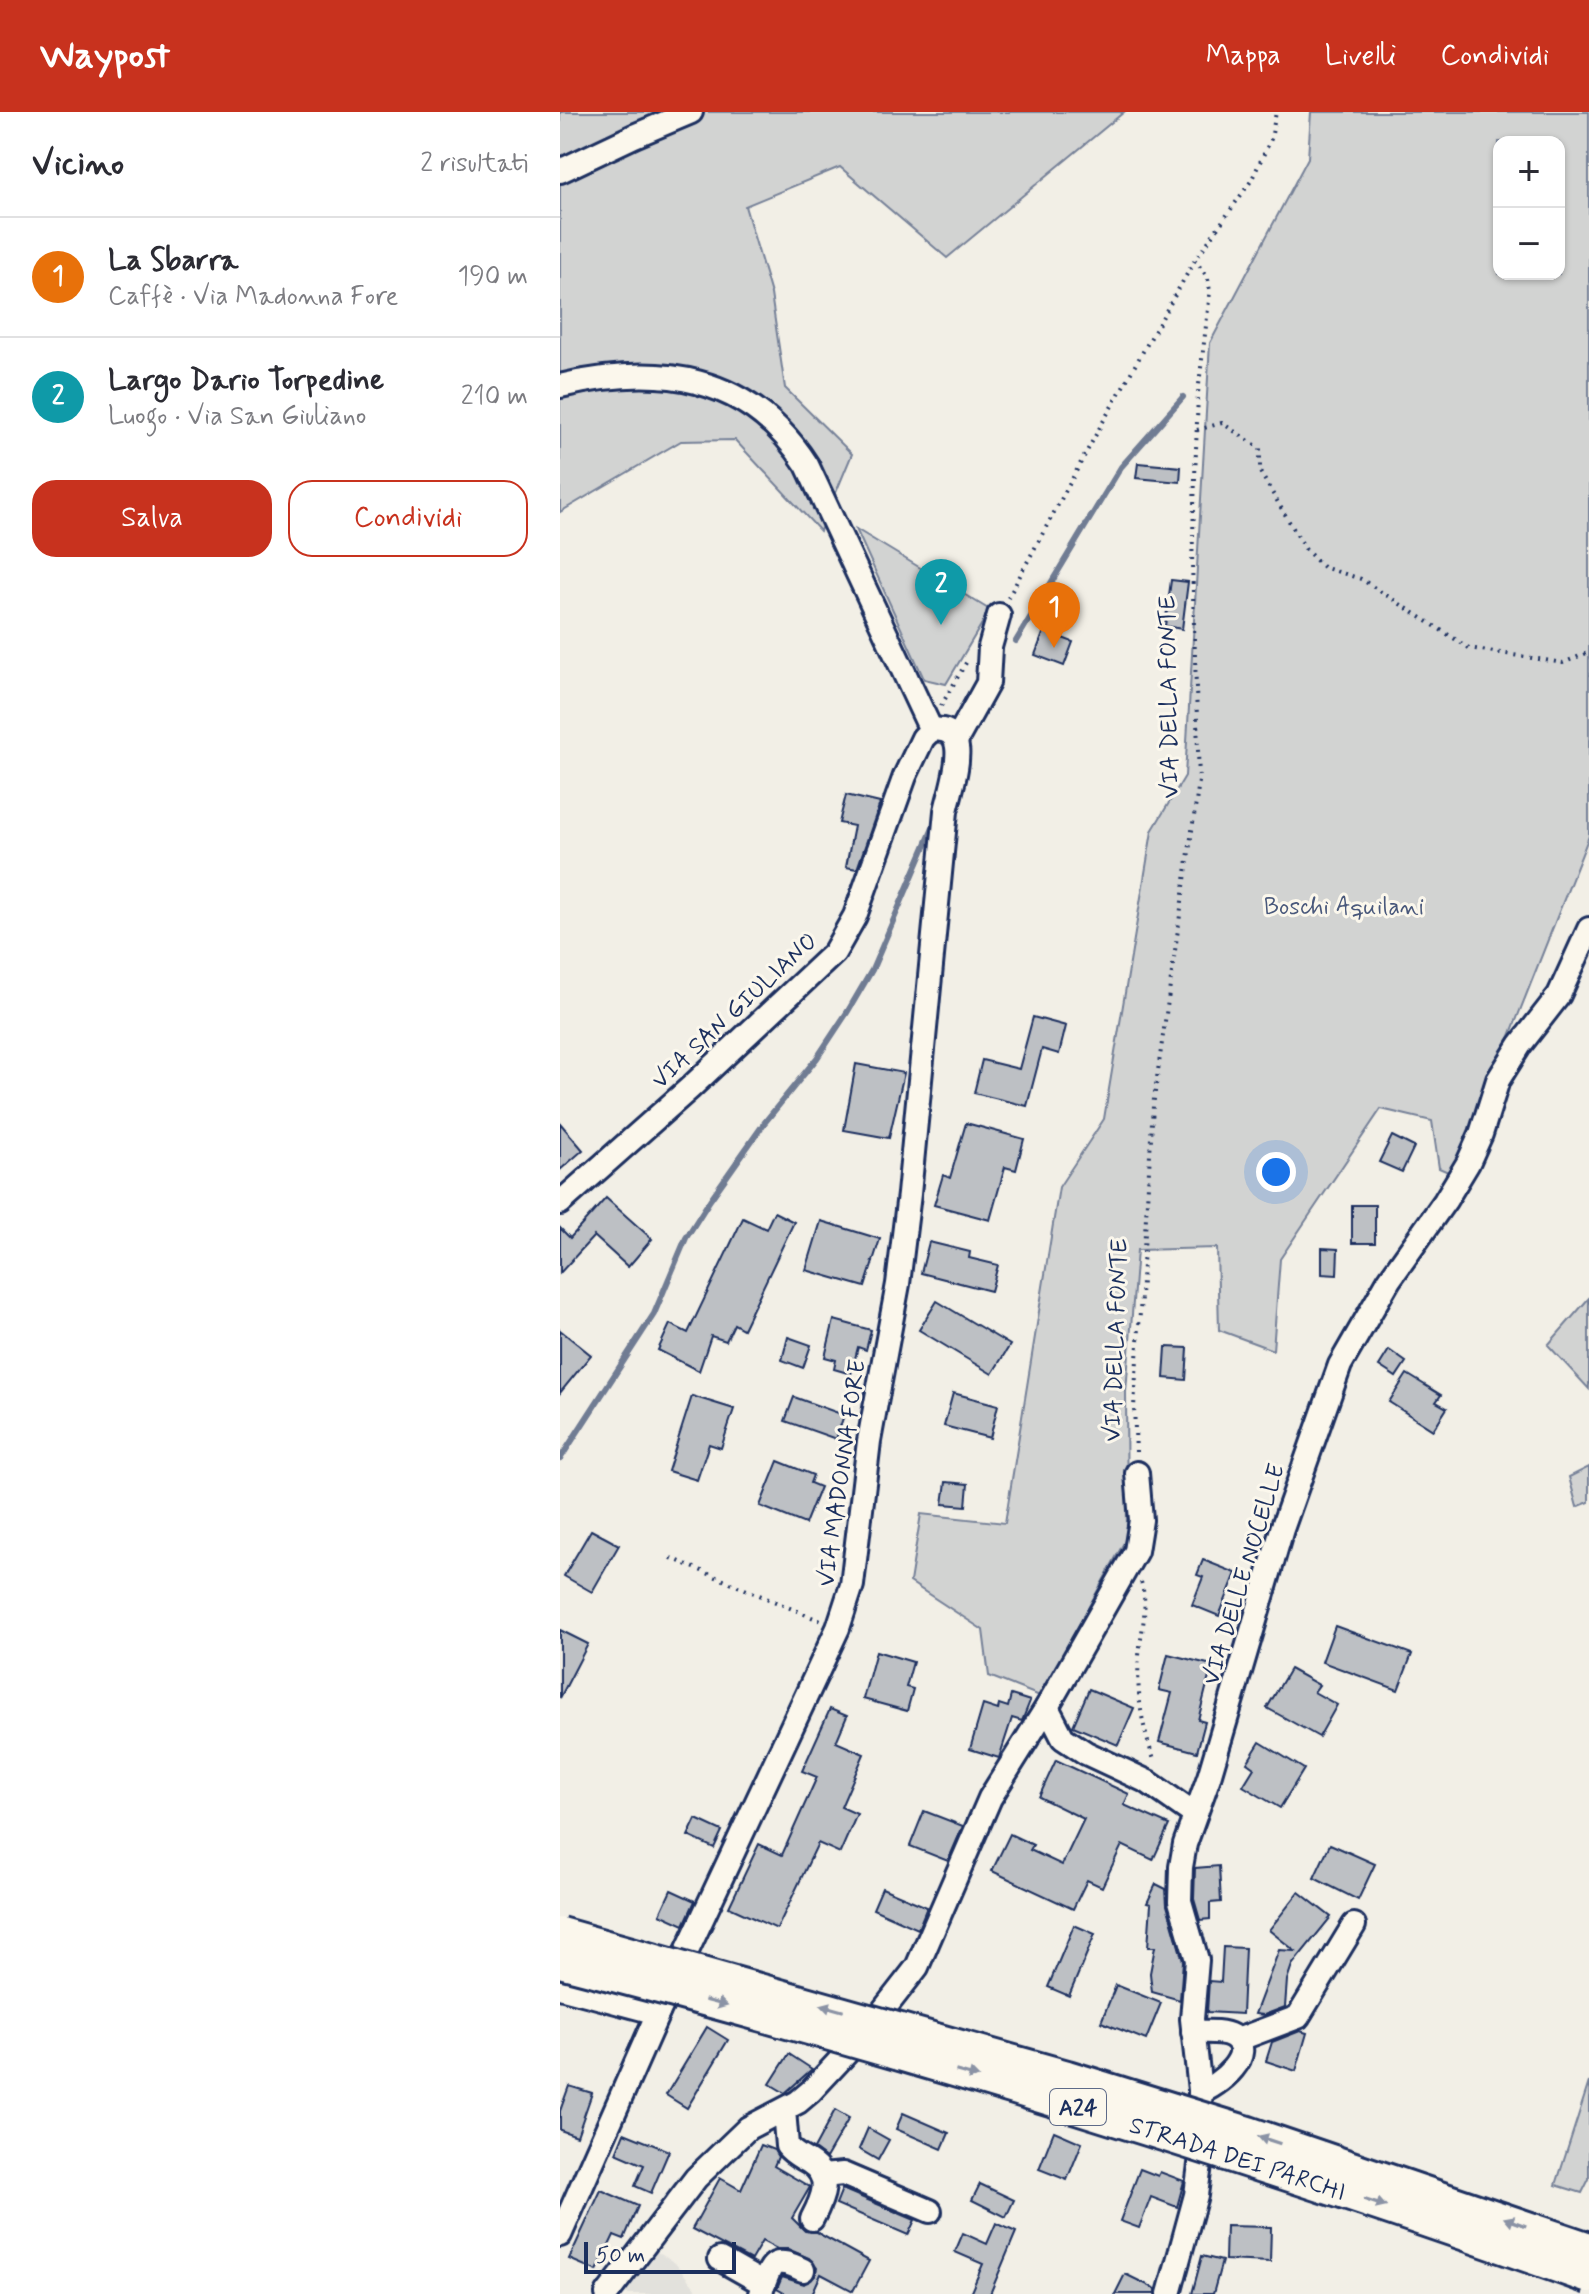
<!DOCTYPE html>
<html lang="it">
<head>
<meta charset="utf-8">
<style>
	body { margin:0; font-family:Mynerve,sans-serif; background:#f2f2f3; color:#2b2b33 }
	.controls { position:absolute; right:24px; top:24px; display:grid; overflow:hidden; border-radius:16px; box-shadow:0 2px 6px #0004 }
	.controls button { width:72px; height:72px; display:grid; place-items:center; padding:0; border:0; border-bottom:2px solid #e1e1e2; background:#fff; color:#2b2b33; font:40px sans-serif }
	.scale { position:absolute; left:24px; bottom:20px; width:152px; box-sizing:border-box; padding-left:8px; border:4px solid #1b2f5e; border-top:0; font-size:22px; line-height:28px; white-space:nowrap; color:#1b2f5e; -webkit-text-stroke:6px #fbf7ec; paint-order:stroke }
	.you { position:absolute; left:716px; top:1060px; width:28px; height:28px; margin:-20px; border:6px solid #fff; border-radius:50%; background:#1a73e8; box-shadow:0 0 0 12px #1a73e833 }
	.badge { display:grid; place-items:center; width:52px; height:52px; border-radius:50%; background:#c8321e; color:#fff; font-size:26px; font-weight:700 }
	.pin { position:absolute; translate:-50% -66px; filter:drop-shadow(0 2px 4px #0008) }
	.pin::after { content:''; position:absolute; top:42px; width:28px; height:24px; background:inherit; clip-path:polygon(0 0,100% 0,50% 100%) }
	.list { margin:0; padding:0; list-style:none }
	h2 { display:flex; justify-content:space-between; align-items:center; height:104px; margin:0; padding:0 32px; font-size:34px }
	h2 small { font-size:26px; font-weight:400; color:#7c7c81 }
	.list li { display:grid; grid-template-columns:52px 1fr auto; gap:24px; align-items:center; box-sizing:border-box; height:120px; padding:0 32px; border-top:2px solid #e1e1e2 }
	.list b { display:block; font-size:30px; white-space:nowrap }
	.list p { margin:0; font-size:26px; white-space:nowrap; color:#7c7c81 }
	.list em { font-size:26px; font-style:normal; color:#7c7c81 }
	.actions { display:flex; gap:16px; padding:24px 32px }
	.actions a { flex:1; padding:18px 0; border:2px solid #c8321e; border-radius:24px; text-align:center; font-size:28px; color:#c8321e }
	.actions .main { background:#c8321e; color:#fff }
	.map { position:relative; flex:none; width:1029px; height:2182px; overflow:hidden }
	header { display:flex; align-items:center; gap:48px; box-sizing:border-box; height:112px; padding:0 40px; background:#c8321e; color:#fff }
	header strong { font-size:38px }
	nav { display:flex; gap:44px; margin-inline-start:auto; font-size:28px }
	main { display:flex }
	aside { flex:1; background:#fff }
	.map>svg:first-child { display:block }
	.built { fill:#e2e1dc }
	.green { fill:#d2d3d2; stroke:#768198; stroke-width:2; fill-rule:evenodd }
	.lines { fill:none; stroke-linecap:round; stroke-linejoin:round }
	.stream { stroke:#707b93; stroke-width:6 }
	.building { fill:#bdc0c4; stroke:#1b2f5e; stroke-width:2 }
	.minor-casing { stroke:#1b2f5e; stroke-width:28 }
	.path { stroke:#1b2f5e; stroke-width:4; stroke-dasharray:2 6; stroke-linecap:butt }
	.minor { stroke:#fbf7ec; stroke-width:22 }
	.highway-bridge-casing { stroke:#1b2f5e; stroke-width:38; stroke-linecap:butt }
	.highway-bridge { stroke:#fbf7ec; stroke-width:32 }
	.oneway { fill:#8b93a5 }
	.labels { text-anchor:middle; stroke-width:6; stroke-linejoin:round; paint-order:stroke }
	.shield { fill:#fbf7ec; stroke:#5e6b89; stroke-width:2 }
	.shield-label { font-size:22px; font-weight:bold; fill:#1b2f5e }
	.street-label { font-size:24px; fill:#1b2f5e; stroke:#fbf7ec }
	.park-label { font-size:24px; fill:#49587b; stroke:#fbf7ec }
</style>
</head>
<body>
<header>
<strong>Waypost</strong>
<nav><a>Mappa</a><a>Livelli</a><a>Condividi</a></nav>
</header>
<main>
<aside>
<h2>Vicino<small>2 risultati</small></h2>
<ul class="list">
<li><span class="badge" style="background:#e8710a">1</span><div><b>La Sbarra</b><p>Caffè · Via Madonna Fore</p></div><em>190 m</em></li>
<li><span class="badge" style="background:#0f9aa8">2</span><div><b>Largo Dario Torpedine</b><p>Luogo · Via San Giuliano</p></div><em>210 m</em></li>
</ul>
<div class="actions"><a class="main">Salva</a><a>Condividi</a></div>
</aside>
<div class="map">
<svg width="1029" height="2182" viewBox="0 0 1029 2182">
	<rect width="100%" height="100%" fill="#f2efe6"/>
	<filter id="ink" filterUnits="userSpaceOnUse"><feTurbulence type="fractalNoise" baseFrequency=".0125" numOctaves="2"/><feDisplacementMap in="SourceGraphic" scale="16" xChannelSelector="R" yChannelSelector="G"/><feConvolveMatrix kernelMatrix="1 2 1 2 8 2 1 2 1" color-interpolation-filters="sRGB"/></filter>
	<g filter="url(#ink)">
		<polygon class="built" points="92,2137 115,2151 140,2182 56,2182"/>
		<g class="green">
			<polygon points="0,0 564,0 387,146 280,55 185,94 211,182 225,276 292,342 260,419 175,328 121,329 0,400"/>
			<path d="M751 0H1029V724L895 1063 879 1056 872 1009 821 997 720 1147 713 1238 659 1218 657 1136 577 1138 566 1280 567 1425 480 1584 429 1564 423 1518 350 1470 361 1402 445 1411 499 1075 544 1007 592 719 625 664 650 231 748 46ZM939 30H999V162H939Z"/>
			<polygon points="296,417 430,498 386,572 364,567"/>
			<polygon points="1029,1186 1029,1277 988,1233"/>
			<polygon points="1029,1355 1029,1390 1017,1395 1009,1365"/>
			<polygon points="1029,1970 1029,2067 1022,2081 996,2073"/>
		</g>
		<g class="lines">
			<g class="stream">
				<polyline points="456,529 561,355 623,285"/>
				<polyline points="0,1347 94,1202 126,1126 150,1088 205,1010 257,946 288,899 312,858 376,709"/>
			</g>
		</g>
		<g class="building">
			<polygon points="578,351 621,355 620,370 576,366"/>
			<polygon points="611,468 628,470 622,517 605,514"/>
			<polygon points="484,519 513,530 504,554 475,543"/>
			<polygon points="286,683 320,691 297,757 286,755 294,714 279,711"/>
			<polygon points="473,905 506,914 499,942 482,937 467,994 414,981 422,948 459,957"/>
			<polygon points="296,952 344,961 329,1026 284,1018"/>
			<polygon points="0,1011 23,1038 0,1058"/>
			<polygon points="406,1011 464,1027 456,1058 445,1055 430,1108 374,1093 383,1063 390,1066"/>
			<polygon points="832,1024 854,1035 842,1060 819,1050"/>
			<polygon points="46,1086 92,1127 68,1155 34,1124 0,1161 0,1116 10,1126"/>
			<rect x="792" y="1093" width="23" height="38"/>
			<polygon points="214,1100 234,1110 183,1217 174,1212 166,1229 151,1224 139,1259 98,1238 110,1212 128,1221 183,1106 206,1117"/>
			<polygon points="261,1109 320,1127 313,1149 311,1149 313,1150 305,1175 246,1158"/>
			<polygon points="369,1130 410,1140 409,1146 438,1153 431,1179 361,1161"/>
			<polygon points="762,1136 778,1137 777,1163 762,1162"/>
			<polygon points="377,1189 450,1233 432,1262 359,1218"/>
			<polygon points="274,1208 311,1218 306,1238 298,1235 291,1262 274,1257 276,1248 265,1245"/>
			<polygon points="0,1218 31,1243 0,1281"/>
			<polygon points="228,1225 251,1233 243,1256 222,1248"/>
			<polygon points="606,1235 628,1236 626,1268 604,1266"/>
			<polygon points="829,1238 846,1250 836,1265 819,1254"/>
			<polygon points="847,1262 881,1283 876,1290 887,1296 873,1318 829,1290"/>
			<polygon points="393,1281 438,1293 430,1326 384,1314"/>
			<polygon points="132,1284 174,1297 161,1336 149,1332 137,1368 108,1359"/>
			<polygon points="234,1285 284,1303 276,1327 225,1309"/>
			<polygon points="218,1349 253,1363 250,1371 260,1375 245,1412 200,1394"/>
			<polygon points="386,1370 408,1372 406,1394 383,1392"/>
			<polygon points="31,1418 59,1433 32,1480 4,1464"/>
			<polygon points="643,1448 676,1461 659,1504 632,1493 643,1465 637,1463"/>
			<polygon points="775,1514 852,1542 838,1578 762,1550"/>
			<polygon points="0,1518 28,1532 0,1586"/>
			<polygon points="316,1539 353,1550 346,1575 353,1577 347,1599 303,1587"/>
			<polygon points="608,1542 652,1553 638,1608 645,1610 637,1640 599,1630 612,1581 599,1578"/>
			<polygon points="730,1557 759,1573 754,1580 777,1593 759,1625 707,1596"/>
			<polygon points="529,1577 574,1596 558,1633 513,1614"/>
			<polygon points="451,1583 470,1589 462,1609 452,1606 439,1646 410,1637 423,1593 438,1598 439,1592 448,1595"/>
			<polygon points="270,1597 287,1604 276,1630 304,1642 281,1695 297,1702 280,1741 258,1731 217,1817 169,1795 199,1732 222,1743 257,1665 242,1659"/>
			<polygon points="700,1630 744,1657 720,1696 683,1674 694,1656 687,1651"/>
			<polygon points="496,1648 569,1682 564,1693 609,1713 593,1748 562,1733 542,1775 527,1768 513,1797 432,1759 450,1722 473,1733 470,1738 502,1753 524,1707 479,1685"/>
			<polygon points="364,1699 403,1714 388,1749 350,1734"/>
			<polygon points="136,1707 162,1719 154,1736 128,1724"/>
			<polygon points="770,1732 815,1752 798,1788 754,1766"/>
			<polygon points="659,1754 661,1790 650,1791 650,1807 640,1808 634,1787 635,1756"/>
			<polygon points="596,1772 606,1777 607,1793 623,1849 620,1888 592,1880 590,1861 595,1835 588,1835 591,1792 587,1791"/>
			<polygon points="322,1776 367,1795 358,1817 313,1797"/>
			<polygon points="111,1778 135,1789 124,1813 100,1802"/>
			<polygon points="739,1780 771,1805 732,1853 727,1868 725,1895 704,1903 695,1902 719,1838 735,1839 709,1818"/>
			<polygon points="514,1813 535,1822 509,1884 488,1875"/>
			<polygon points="663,1835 685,1836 682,1902 647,1900 649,1869 661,1870"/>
			<polygon points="556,1873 601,1891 586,1928 541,1910"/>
			<polygon points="147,1915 168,1928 127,1996 106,1983"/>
			<polygon points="740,1919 747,1921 736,1959 706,1949 712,1930"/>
			<polygon points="229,1942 252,1957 225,1981 210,1972"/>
			<polygon points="9,1974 32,1981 17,2024 0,2018 0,1999"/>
			<polygon points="275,1998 289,2006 266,2046 254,2037"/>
			<polygon points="343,2001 389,2021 382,2037 336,2017"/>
			<polygon points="308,2016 329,2028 318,2048 299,2037"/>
			<polygon points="494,2019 522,2031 507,2068 479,2057"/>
			<polygon points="64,2021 109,2039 91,2081 75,2074 84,2053 56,2041"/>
			<polygon points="201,2033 214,2038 218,2045 214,2054 250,2075 232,2106 245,2119 256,2120 309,2149 293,2179 261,2162 252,2182 226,2182 217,2177 222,2165 244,2172 255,2164 257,2156 249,2146 228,2137 217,2137 202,2129 191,2148 132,2117 160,2066 181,2078"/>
			<polygon points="580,2057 598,2064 600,2060 624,2069 617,2095 591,2085 579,2116 560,2109"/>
			<polygon points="420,2072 454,2088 446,2105 412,2088"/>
			<polygon points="282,2077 355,2108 348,2123 276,2092"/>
			<polygon points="41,2078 78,2094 64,2127 54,2123 37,2159 9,2147"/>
			<polygon points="436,2111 456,2120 430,2182 410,2182 423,2152 395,2140 403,2121 427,2132"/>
			<polygon points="666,2114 711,2115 710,2150 665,2148"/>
			<polygon points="642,2144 662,2149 653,2182 632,2182"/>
			<polygon points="565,2162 596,2177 595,2182 555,2182"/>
		</g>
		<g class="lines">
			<g class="minor-casing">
				<g id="minor">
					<polyline points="0,59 74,24 131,0"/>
					<path d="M0 274C98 251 188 261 247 353L371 618 363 626 345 664 295 804 274 841 130 976 0 1091"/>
					<polyline points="397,627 428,571 430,535 439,503"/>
					<polyline points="487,1595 503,1626 526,1641 588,1670 635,1703"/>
					<polyline points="0,1875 98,1901"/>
					<path d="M633 1920C644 1920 662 1918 672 1924 700 1941 657 1975 640 1980"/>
					<polyline points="677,1928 738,1905 794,1813"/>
					<path d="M224 1998 227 2034C233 2042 241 2045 249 2050 273 2065 263 2086 252 2107"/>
					<polyline points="263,2064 283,2062 370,2099"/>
					<path d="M0 2123 98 1901 278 1516 292 1473 309 1329 338 1172 349 1082 386 699C391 674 416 611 371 618"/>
					<polyline points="160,2147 204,2172"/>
					<polyline points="47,2182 136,2066 188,2016 238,1990 251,1979 307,1919 357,1855 430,1686 487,1595 576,1439 581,1408 577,1361"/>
					<path d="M200 2182C212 2153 210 2142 243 2158"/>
					<polyline points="609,2182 636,2083 642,2037 640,1978 632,1907 637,1848 620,1789 621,1755 625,1732 649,1665 722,1417 780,1253 829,1168 885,1089 908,1051 921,1022 938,968 960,933 999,883 1029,817"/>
				</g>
			</g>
			<g class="path">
				<polyline points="637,318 662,311 700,336 700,360 746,438 763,455 801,467 909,536 1003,551 1029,540"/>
				<polyline points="448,486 540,315 635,148 691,69 711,27 716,0"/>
				<polyline points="381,594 407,549"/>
				<polyline points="576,1340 574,1295 593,994 639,669 632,451 638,281 650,180 648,166 635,148"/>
				<polyline points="111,1446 261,1509"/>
				<path d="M581 1470C589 1496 581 1518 579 1544 576 1580 582 1617 595 1650"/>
			</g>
			<use href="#minor" class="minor"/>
			<g class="highway-bridge-casing">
				<g id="highway-bridge">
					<polyline points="0,1822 507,1965 688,2021 1029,2137"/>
					<path id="s1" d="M0 1849C348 1938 691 2045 1029 2165"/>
				</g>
			</g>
			<use href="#highway-bridge" class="highway-bridge"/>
		</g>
		<defs><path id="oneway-solid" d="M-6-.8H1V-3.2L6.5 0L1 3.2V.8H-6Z" transform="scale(2)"/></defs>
		<g class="oneway">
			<use href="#oneway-solid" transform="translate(156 1891) rotate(15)"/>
			<use href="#oneway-solid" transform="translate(272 1896) rotate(-164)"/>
			<use href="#oneway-solid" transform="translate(407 1962) rotate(16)"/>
			<use href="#oneway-solid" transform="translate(709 2028) rotate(-162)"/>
			<use href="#oneway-solid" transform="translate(815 2091) rotate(18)"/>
			<use href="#oneway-solid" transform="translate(955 2110) rotate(-160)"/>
		</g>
	</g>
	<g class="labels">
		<rect class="shield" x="490" y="1977" width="56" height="36" rx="6"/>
		<g class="shield-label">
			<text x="518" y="2003">A24</text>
		</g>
		<g class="street-label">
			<text transform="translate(608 585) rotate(-91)" y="8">VIA DELLA FONTE</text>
			<text transform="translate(174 898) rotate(-43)" y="8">VIA SAN GIULIANO</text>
			<text transform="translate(555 1228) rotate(-88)" y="8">VIA DELLA FONTE</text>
			<text transform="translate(281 1361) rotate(-82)" y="8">VIA MADONNA FORE</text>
			<text transform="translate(683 1462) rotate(-73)" y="8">VIA DELLE NOCELLE</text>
			<text dy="8" stroke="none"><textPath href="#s1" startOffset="706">STRADA DEI PARCHI</textPath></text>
		</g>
		<g class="park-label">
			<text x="784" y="802">Boschi Aquilani</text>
		</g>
	</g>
</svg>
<div class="controls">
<button>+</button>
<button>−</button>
</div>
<div class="scale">50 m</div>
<div class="you"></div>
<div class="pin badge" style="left:494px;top:536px;background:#e8710a">1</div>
<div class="pin badge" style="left:381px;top:513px;background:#0f9aa8">2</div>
</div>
</main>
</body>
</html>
